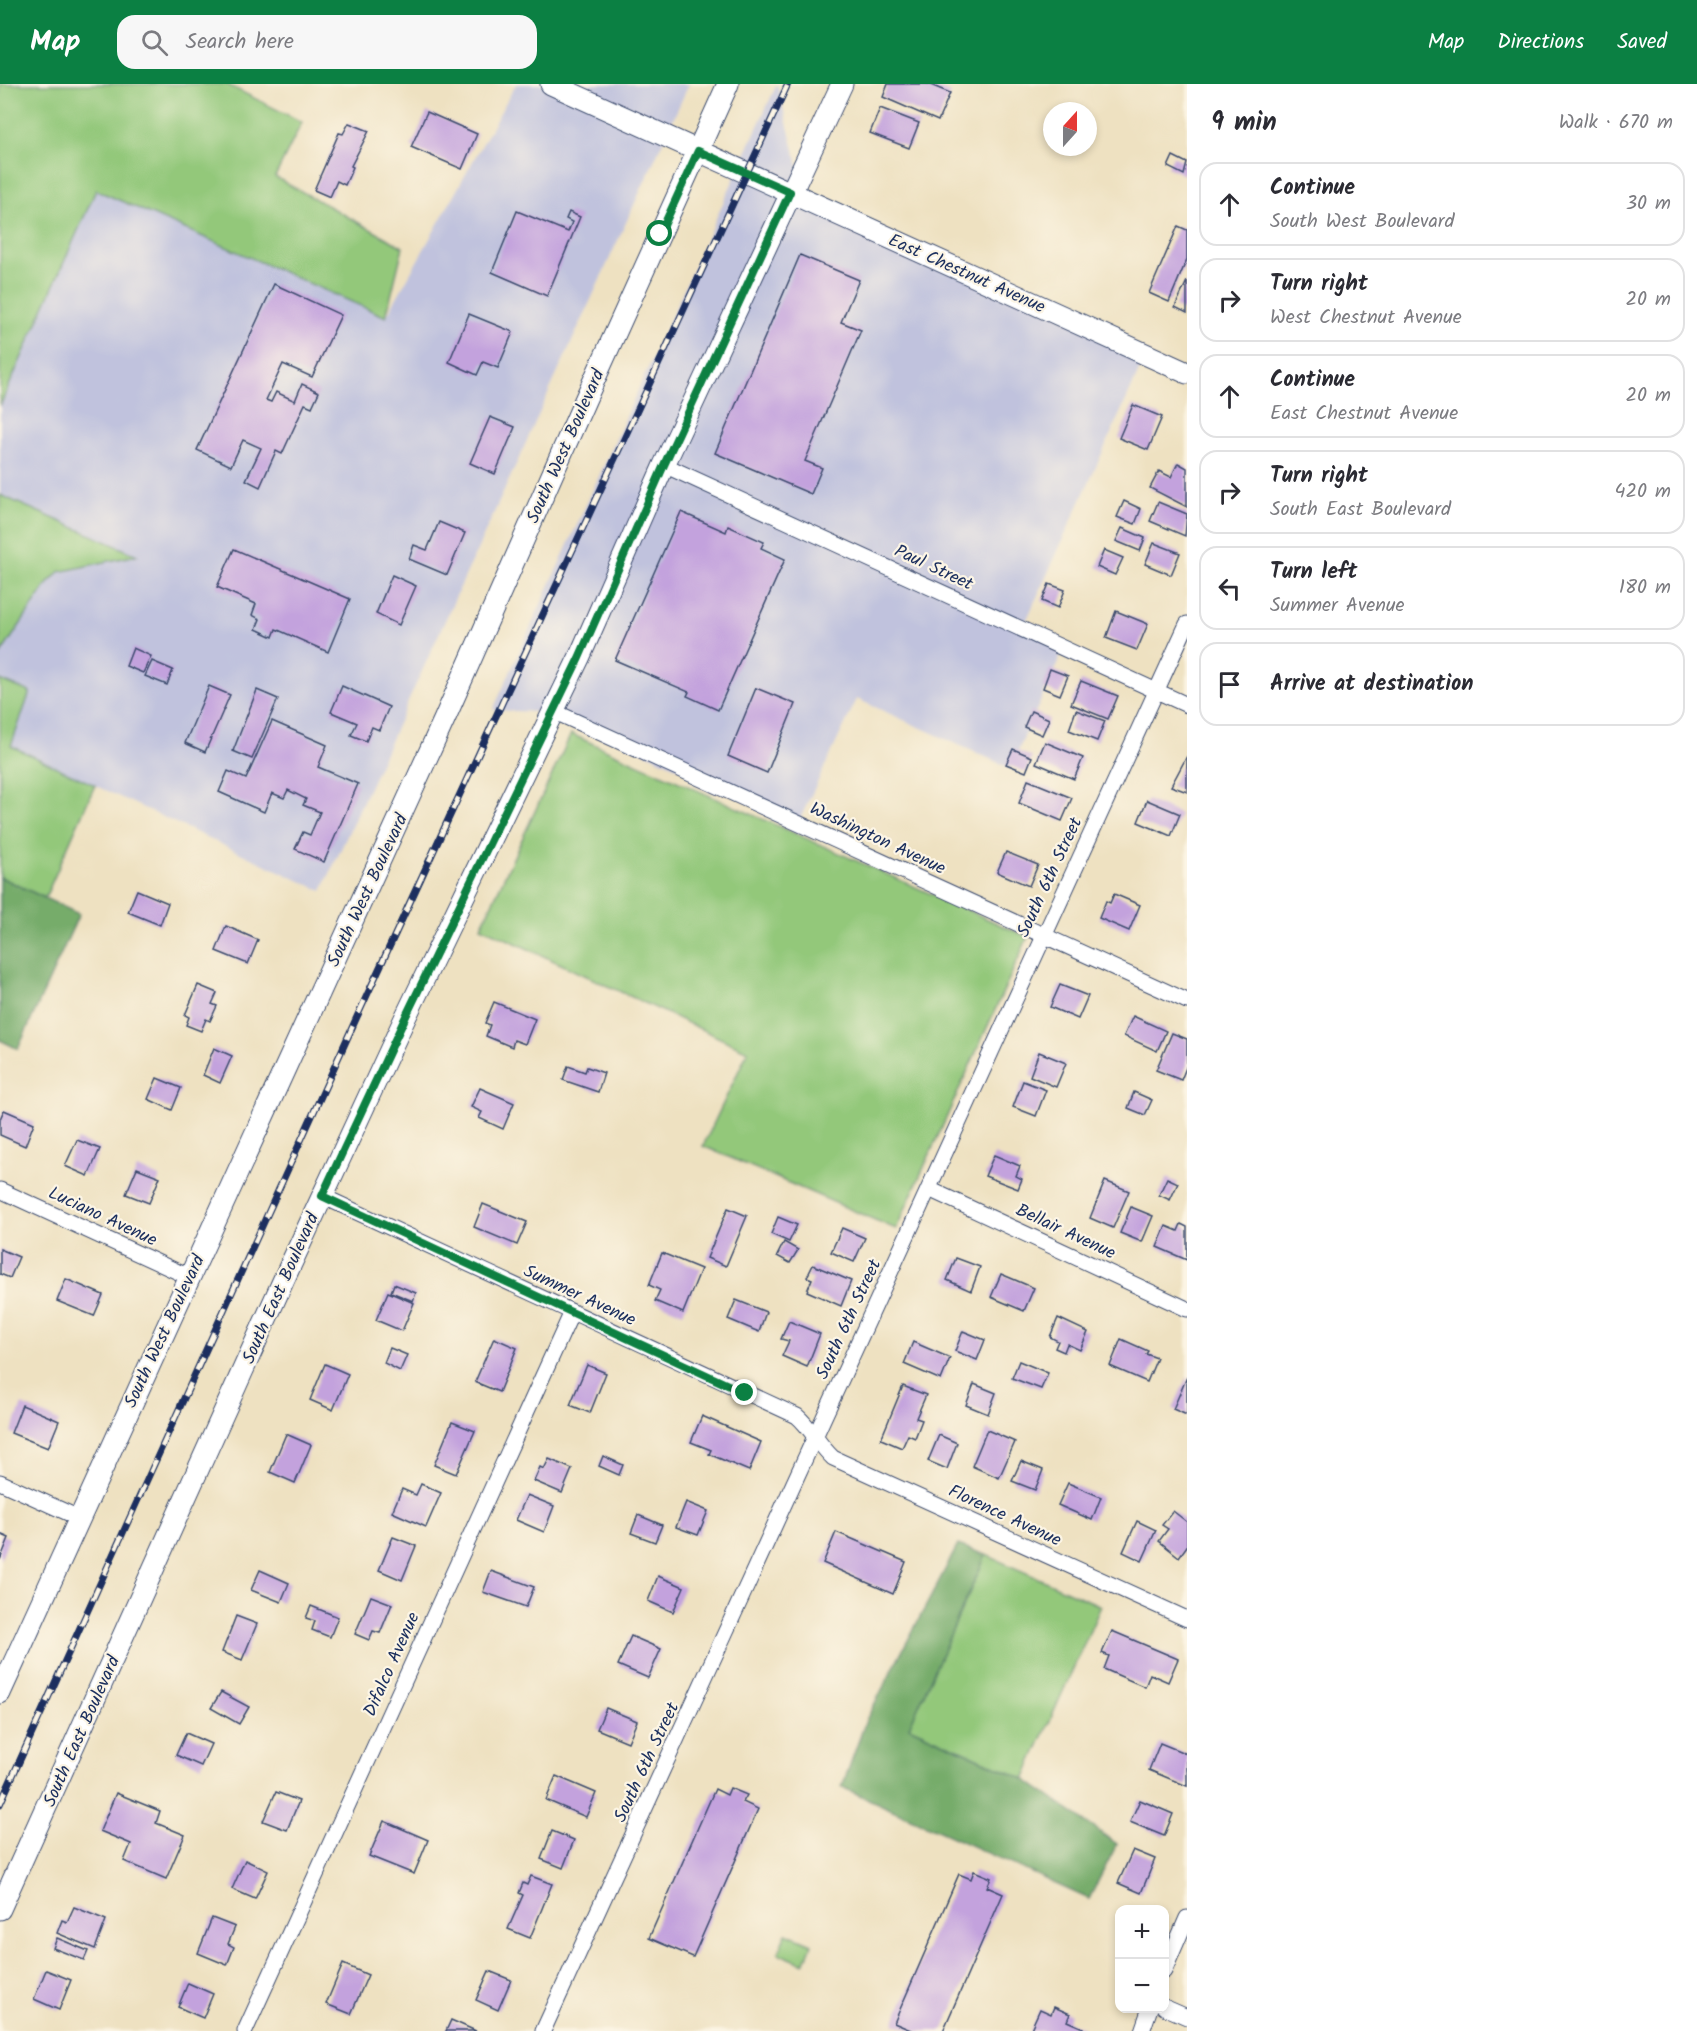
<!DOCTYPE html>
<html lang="en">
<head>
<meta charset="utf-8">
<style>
	body { margin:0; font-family:Kalam,sans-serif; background:#f7f7f7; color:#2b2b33 }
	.controls { position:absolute; right:18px; bottom:18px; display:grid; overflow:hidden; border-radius:12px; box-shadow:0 3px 9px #0003 }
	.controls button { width:54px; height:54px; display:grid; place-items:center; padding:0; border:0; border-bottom:2px solid #e1e1e2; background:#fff; color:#2b2b33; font:30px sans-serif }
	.compass { position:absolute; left:1043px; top:18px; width:54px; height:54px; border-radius:50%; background:#fff; box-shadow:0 3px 9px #0003; rotate:21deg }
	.stop { position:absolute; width:18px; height:18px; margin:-14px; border:4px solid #0b8043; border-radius:50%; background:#fff }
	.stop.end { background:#0b8043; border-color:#fff; box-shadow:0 2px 6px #0008 }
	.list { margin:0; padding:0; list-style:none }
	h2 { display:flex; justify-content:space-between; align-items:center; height:78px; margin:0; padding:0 24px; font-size:26px }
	h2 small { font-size:20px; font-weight:400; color:#7c7c81 }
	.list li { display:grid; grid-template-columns:39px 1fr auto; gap:18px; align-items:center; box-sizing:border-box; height:84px; margin:0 12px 12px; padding:0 12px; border:2px solid #e1e1e2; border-radius:18px }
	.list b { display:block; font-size:22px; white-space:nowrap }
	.list p { margin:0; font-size:20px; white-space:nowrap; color:#7c7c81 }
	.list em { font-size:20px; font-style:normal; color:#7c7c81 }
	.icon { flex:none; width:33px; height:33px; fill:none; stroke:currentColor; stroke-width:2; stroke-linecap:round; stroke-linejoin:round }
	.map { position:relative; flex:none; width:1187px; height:1947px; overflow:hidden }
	header { display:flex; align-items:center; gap:36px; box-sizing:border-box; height:84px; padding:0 30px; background:#0b8043; color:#fff }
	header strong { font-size:28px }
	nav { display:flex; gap:33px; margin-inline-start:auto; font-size:21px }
	.search { width:420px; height:54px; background:#f7f7f7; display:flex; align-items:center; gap:15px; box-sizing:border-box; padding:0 21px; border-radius:18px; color:#7c7c81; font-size:22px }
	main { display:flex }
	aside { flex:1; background:#fff }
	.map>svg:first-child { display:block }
	.industrial { fill:#c0c2dd }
	.green { fill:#93c87a; stroke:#577c6c; stroke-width:1.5 }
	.forest { fill:#76ac6a; stroke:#486e64; stroke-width:1.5 }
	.building { fill:#c3a2dd }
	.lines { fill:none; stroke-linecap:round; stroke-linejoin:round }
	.street-casing { stroke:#3b4a6d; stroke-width:17 }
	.secondary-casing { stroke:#3b4a6d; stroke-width:23 }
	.street { stroke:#fff; stroke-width:15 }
	.secondary { stroke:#fff; stroke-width:21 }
	.rail-casing { stroke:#1b2f5e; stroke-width:7 }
	.rail { stroke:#fcf5e5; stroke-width:4.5; stroke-dasharray:14; stroke-linecap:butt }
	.route { stroke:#0b8043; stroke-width:8 }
	.labels { text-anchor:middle; stroke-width:4.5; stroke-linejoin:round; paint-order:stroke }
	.street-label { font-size:18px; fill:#1b2f5e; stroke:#fcf5e5 }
</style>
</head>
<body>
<header>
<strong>Map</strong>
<div class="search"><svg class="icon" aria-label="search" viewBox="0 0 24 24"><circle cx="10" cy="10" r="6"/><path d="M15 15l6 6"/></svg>Search here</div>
<nav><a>Map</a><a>Directions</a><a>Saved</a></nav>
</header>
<main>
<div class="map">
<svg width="1187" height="1947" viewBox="0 0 1187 1947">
	<rect width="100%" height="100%" fill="#fcf5e5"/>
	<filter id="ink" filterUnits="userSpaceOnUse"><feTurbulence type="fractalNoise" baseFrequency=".0167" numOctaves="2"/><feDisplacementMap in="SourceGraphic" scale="12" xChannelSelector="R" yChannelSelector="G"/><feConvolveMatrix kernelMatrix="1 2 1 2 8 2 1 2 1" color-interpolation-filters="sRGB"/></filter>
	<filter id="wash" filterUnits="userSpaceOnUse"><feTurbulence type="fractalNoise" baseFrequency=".008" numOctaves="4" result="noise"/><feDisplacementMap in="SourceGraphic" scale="24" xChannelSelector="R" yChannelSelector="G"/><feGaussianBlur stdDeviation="1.35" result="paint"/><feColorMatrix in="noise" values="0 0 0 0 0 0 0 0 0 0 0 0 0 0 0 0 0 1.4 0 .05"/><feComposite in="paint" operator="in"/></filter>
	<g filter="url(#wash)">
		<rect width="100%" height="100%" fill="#eee1c1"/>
		<g class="industrial">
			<polygon points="516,0 689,0 322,807 10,662 30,608 0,596 0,571 48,499 59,487 136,471 0,411 0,322 96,105 386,233"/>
			<polygon points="777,0 807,116 1146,272 1023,544 1065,563 1010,684 857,615 798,739 559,629 493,626"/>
		</g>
		<g class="green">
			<polygon points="0,0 226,0 302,38 275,93 403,163 386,233 96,106 0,322"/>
			<polygon points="0,411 137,471 59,488 48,499 0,571"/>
			<polygon points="0,596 30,608 11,662 95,701 45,814 0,793"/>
			<polygon points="571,650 1028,853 896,1145 703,1062 748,967 481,843"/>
			<polygon points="986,1471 1101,1522 1024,1695 909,1643"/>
			<polygon points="786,1849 812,1860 804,1880 778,1869"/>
		</g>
		<g class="forest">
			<polygon points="0,793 79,830 18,965 0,956"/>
			<polygon points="958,1461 986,1471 909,1643 1024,1695 1117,1760 1089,1815 842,1703 866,1636"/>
		</g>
		<g id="blocks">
			<g class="building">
				<polygon points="888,0 928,0 950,9 938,37 883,13"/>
				<polygon points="880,24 919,39 909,64 870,49"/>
				<polygon points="427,28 477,50 462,85 411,63"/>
				<polygon points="349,39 369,47 351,82 353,83 345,101 337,97 330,113 314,106 339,49 343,50"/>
				<polygon points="1173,72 1187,79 1184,91 1168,83"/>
				<polygon points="517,127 568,148 572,138 566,135 569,128 580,133 547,212 492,188"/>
				<polygon points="1178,142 1187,146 1187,175 1169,218 1149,209"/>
				<polygon points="800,171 859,196 841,238 861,246 805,377 822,384 811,410 715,369"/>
				<polygon points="1187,197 1187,229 1175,223"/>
				<polygon points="274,200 341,231 312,293 283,280 266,316 271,318 276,308 295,317 302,300 319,308 312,323 305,320 282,370 276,367 260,403 246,396 261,364 243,356 231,382 197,366"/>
				<polygon points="469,230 513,248 498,284 483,278 477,291 449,278"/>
				<polygon points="1133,321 1162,333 1148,366 1119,354"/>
				<polygon points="490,333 515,343 495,390 470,379"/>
				<polygon points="1178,379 1187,384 1187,423 1150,404 1159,387 1171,393"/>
				<polygon points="1124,417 1141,425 1135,440 1117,433"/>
				<polygon points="1158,418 1187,430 1185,452 1150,437"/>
				<polygon points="681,428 726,448 728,442 764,458 761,464 785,475 718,626 687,612 689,608 615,576"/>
				<polygon points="439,438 465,449 447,491 409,475 414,461 427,466"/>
				<polygon points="1122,444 1145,454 1140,467 1116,457"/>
				<polygon points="1154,459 1180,469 1171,491 1145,480"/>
				<polygon points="234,465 350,515 328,568 276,545 273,553 256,545 260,535 252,531 256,520 217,503"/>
				<polygon points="1104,466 1123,474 1115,491 1097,483"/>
				<polygon points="392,491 416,502 399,541 376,530"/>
				<polygon points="1049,500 1065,506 1058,524 1042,517"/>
				<polygon points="1116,527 1148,540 1137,566 1106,554"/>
				<polygon points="133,564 151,572 143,589 126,582"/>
				<polygon points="152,577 173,586 167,601 145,592"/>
				<polygon points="1050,585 1068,592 1060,611 1043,604"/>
				<polygon points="1081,597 1118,612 1108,635 1071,620"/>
				<polygon points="209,602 230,611 205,668 185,659"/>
				<polygon points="342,602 389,623 379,646 372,643 366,657 351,651 357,639 331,628"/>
				<polygon points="756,604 795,620 767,689 728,672"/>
				<polygon points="257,606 278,615 252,675 233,667"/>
				<polygon points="1076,626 1105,637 1097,657 1069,646"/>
				<polygon points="1031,627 1049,635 1042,651 1024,643"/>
				<polygon points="272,637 327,661 318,683 358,700 324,778 295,765 303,748 310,751 320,728 303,721 306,715 288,706 284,714 272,709 264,728 219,708 228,687 246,695"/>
				<polygon points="1045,658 1083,674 1074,695 1036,679"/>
				<polygon points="1013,665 1032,673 1026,688 1006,680"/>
				<polygon points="1187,672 1187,708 1171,702"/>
				<polygon points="1028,696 1072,714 1062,737 1019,719"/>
				<polygon points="1147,716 1180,730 1171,752 1138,738"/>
				<polygon points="1006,768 1038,781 1029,802 997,788"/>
				<polygon points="137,806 168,819 160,841 128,828"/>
				<polygon points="1114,810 1140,821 1129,847 1099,834 1106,817 1110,819"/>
				<polygon points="226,842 258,856 248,880 216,867"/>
				<polygon points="198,901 217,909 212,920 217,922 210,937 206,935 201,947 186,941 189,933 185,931"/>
				<polygon points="1060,901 1088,912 1078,935 1050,923"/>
				<polygon points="494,918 535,935 525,960 514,956 512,963 486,952 490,941 485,939"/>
				<polygon points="1133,932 1166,947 1157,967 1124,952"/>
				<polygon points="1172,949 1187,955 1187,981 1181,996 1156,986"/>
				<polygon points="214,964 232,972 220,999 203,991"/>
				<polygon points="1039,968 1066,979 1056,1003 1030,992"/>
				<polygon points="568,982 585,988 587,983 604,989 598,1008 563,996"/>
				<polygon points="157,994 181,1004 172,1026 148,1015"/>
				<polygon points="1023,997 1046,1006 1036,1032 1013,1023"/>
				<polygon points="480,1004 514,1019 503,1045 479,1034 482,1028 471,1023"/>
				<polygon points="1134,1008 1152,1016 1145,1031 1128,1024"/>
				<polygon points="4,1026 34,1039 25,1062 0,1051 0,1035"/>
				<polygon points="77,1056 100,1065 88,1092 65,1082"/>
				<polygon points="994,1071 1020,1082 1016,1092 1022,1095 1018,1105 985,1092"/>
				<polygon points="137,1084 160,1093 149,1119 126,1110"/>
				<polygon points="1167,1094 1178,1099 1170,1116 1159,1111"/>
				<polygon points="1105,1097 1129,1107 1113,1144 1090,1134"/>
				<polygon points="483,1120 527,1138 517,1161 474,1143"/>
				<polygon points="1131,1123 1153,1132 1142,1158 1120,1149"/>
				<polygon points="728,1124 747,1132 726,1182 707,1174"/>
				<polygon points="778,1133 797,1141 789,1158 771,1150"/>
				<polygon points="1181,1140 1187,1143 1187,1176 1157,1163 1166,1142 1178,1147"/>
				<polygon points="842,1144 865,1154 854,1178 831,1168"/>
				<polygon points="784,1158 798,1166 790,1179 777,1172"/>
				<polygon points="0,1165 19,1173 10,1194 0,1190"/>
				<polygon points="662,1169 701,1185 683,1229 655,1217 660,1206 649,1201"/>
				<polygon points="956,1174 980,1183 971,1207 947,1196"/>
				<polygon points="813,1181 851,1197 841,1222 807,1207 812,1195 807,1193"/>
				<polygon points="1001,1190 1034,1204 1024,1227 991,1213"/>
				<polygon points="66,1195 103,1211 94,1232 57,1217"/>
				<polygon points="394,1200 416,1209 413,1217 391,1208"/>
				<polygon points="388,1208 414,1219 402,1247 376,1236"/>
				<polygon points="736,1216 766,1228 759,1248 728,1235"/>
				<polygon points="1058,1234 1088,1248 1080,1266 1067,1260 1064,1268 1055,1264 1058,1257 1050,1253"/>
				<polygon points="789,1237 820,1250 807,1283 782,1272 789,1257 781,1255"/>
				<polygon points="963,1247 985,1256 977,1276 955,1267"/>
				<polygon points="494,1254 517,1264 499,1308 475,1298"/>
				<polygon points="1121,1255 1148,1267 1146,1270 1157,1274 1147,1298 1110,1282"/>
				<polygon points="913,1258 950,1274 941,1296 904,1280"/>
				<polygon points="390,1264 407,1271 400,1287 384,1279"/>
				<polygon points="1019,1277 1048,1289 1041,1305 1012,1294"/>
				<polygon points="325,1280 348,1290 333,1326 310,1316"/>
				<polygon points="587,1281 606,1289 590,1329 570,1321"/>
				<polygon points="1187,1293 1187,1331 1173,1325"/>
				<polygon points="974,1300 996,1309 988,1330 966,1321"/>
				<polygon points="903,1302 926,1311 916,1334 922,1336 915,1354 908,1351 902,1364 881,1355"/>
				<polygon points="22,1321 59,1337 48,1364 11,1349"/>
				<polygon points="702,1332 761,1358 749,1387 709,1370 711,1366 691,1358"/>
				<polygon points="452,1338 475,1347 456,1390 434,1381"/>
				<polygon points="987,1346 1015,1358 999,1394 972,1382"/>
				<polygon points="286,1350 311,1361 295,1399 270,1388"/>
				<polygon points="939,1351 957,1359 947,1385 928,1377"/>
				<polygon points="603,1372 623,1381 619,1391 599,1382"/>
				<polygon points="549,1375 572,1385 562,1409 534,1397 540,1383 544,1385"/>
				<polygon points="1021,1377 1043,1386 1035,1406 1012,1397"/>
				<polygon points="1068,1399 1101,1413 1092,1436 1058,1421"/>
				<polygon points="421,1400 441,1409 426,1443 392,1428 402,1405 416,1411"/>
				<polygon points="527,1411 554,1422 544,1448 516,1436"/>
				<polygon points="686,1418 708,1427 698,1451 676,1443"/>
				<polygon points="1173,1427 1187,1438 1187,1462 1179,1473 1159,1457 1168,1445 1162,1441"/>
				<polygon points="638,1431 662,1441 655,1458 631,1449"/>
				<polygon points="1137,1437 1156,1446 1142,1477 1123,1468"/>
				<polygon points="836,1448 906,1478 893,1510 823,1479"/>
				<polygon points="0,1450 9,1454 0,1476"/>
				<polygon points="393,1453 416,1462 402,1496 379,1486"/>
				<polygon points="260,1486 289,1499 281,1518 251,1506"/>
				<polygon points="491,1487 534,1503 526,1523 483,1508"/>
				<polygon points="658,1492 684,1503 673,1528 648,1517"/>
				<polygon points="371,1512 392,1520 380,1549 373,1547 369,1556 355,1550"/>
				<polygon points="311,1522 338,1533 330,1553 312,1546 315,1537 306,1534"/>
				<polygon points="236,1532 257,1540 242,1576 222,1568"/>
				<polygon points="1112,1547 1178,1575 1168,1598 1150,1590 1145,1603 1104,1585 1109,1572 1102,1569"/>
				<polygon points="631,1552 661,1565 648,1594 618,1581"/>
				<polygon points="221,1608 249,1623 239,1640 211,1624"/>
				<polygon points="606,1624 637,1637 628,1658 597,1645"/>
				<polygon points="186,1649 211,1660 201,1682 176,1671"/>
				<polygon points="1160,1659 1187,1670 1187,1702 1149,1686"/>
				<polygon points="556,1692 596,1709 586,1733 546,1716"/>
				<polygon points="730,1704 747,1711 743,1718 758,1725 693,1873 649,1854 715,1705 727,1711"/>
				<polygon points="276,1708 299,1717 287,1746 263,1737"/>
				<polygon points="116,1709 160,1727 156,1739 185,1751 166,1795 124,1777 131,1760 100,1747"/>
				<polygon points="1140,1716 1173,1730 1164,1752 1130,1738"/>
				<polygon points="384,1737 428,1756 414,1790 369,1772"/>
				<polygon points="552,1747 574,1756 563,1784 541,1775"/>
				<polygon points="1133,1766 1155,1775 1141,1809 1118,1799"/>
				<polygon points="245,1776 268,1787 255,1815 232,1805"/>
				<polygon points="974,1787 991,1794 987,1803 1003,1810 943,1947 913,1947 894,1939 959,1790 971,1795"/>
				<polygon points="531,1792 552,1800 530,1854 508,1845 523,1811 519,1809 523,1799 527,1801"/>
				<polygon points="74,1823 106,1836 95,1865 57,1849 62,1836 67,1838"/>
				<polygon points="212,1834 235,1843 228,1860 234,1863 227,1881 198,1869"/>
				<polygon points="57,1854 88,1867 84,1876 53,1864"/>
				<polygon points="343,1880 368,1891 351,1930 326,1920"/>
				<polygon points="46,1886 71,1896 59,1926 34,1915"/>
				<polygon points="489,1887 511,1896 498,1926 476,1916"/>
				<polygon points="188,1899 213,1910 203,1934 178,1923"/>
				<polygon points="1054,1923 1070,1930 1067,1937 1083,1944 1082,1947 1030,1947 1040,1925 1051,1930"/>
				<polygon points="451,1936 476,1947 446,1947"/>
			</g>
		</g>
	</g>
	<g filter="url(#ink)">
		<use href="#blocks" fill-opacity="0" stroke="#3b4a6d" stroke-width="1.5"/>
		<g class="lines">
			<g class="street-casing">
				<g id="street">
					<polyline points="664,381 1187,621"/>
					<polyline points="553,627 1187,917"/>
					<polyline points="929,1105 1187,1225"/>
					<polyline points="0,1106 189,1193"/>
					<path d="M322 1112 797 1332C811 1344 819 1361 833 1374L1187 1535"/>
					<polyline points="0,1398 79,1434"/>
					<polyline points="1164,1887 1187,1834"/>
					<polyline points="1164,1923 1187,1933"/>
					<polyline points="245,1947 572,1228"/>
					<polyline points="543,1947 1187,540"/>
					<polyline points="1142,1947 1150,1924"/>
				</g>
			</g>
			<g class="secondary-casing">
				<g id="secondary">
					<polyline points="551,0 1187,289"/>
					<polyline points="0,1609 444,636 586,314 728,0"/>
					<polyline points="0,1825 284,1195 406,932 579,574 664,381 842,0"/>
				</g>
			</g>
			<use href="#street" class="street"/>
			<use href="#secondary" class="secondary"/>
			<g class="rail-casing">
				<polyline id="rail" points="0,1720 356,935 788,0"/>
			</g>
			<use href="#rail" class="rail"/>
		</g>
	</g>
	<g class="lines" filter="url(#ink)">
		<polyline class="route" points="660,150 698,67 790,108 664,381 579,574 406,932 322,1112 745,1309"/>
	</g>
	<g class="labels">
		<g class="street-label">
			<text transform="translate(967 189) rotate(24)" y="6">East Chestnut Avenue</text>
			<text transform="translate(565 362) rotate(-66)" y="6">South West Boulevard</text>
			<text transform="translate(934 483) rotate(25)" y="6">Paul Street</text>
			<text transform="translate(878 754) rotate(25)" y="6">Washington Avenue</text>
			<text transform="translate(1049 793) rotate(-65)" y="6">South 6th Street</text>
			<text transform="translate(367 806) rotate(-65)" y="6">South West Boulevard</text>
			<text transform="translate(103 1132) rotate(25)" y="6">Luciano Avenue</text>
			<text transform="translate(1066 1147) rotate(25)" y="6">Bellair Avenue</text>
			<text transform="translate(280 1204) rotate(-66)" y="6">South East Boulevard</text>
			<text transform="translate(580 1211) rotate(25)" y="6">Summer Avenue</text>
			<text transform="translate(848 1235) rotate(-65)" y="6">South 6th Street</text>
			<text transform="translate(164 1247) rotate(-65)" y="6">South West Boulevard</text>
			<text transform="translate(1005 1431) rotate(25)" y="6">Florence Avenue</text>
			<text transform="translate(391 1580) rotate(-66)" y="6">Difalco Avenue</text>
			<text transform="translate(81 1647) rotate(-66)" y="6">South East Boulevard</text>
			<text transform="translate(646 1678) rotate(-65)" y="6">South 6th Street</text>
		</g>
	</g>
</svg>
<div class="controls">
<button>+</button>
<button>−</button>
</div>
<svg class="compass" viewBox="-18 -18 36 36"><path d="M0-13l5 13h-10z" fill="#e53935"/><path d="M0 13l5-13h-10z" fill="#7c7c81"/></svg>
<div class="stop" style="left:660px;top:150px"></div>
<div class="stop end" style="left:745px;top:1309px"></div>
</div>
<aside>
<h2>9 min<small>Walk · 670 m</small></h2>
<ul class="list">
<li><svg class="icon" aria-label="ahead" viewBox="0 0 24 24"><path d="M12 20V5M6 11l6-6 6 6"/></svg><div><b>Continue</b><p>South West Boulevard</p></div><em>30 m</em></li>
<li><svg class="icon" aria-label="right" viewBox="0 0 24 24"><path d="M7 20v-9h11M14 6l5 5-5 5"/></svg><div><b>Turn right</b><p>West Chestnut Avenue</p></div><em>20 m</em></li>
<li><svg class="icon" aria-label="ahead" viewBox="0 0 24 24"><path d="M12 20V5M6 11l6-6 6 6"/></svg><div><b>Continue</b><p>East Chestnut Avenue</p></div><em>20 m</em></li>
<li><svg class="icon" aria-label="right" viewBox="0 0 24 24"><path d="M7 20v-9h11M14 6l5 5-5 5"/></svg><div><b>Turn right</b><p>South East Boulevard</p></div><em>420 m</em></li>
<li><svg class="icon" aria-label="left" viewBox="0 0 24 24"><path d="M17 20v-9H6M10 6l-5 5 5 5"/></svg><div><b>Turn left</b><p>Summer Avenue</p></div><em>180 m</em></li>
<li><svg class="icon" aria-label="arrive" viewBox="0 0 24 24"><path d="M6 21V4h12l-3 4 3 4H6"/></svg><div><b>Arrive at destination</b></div></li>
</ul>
</aside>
</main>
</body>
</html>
